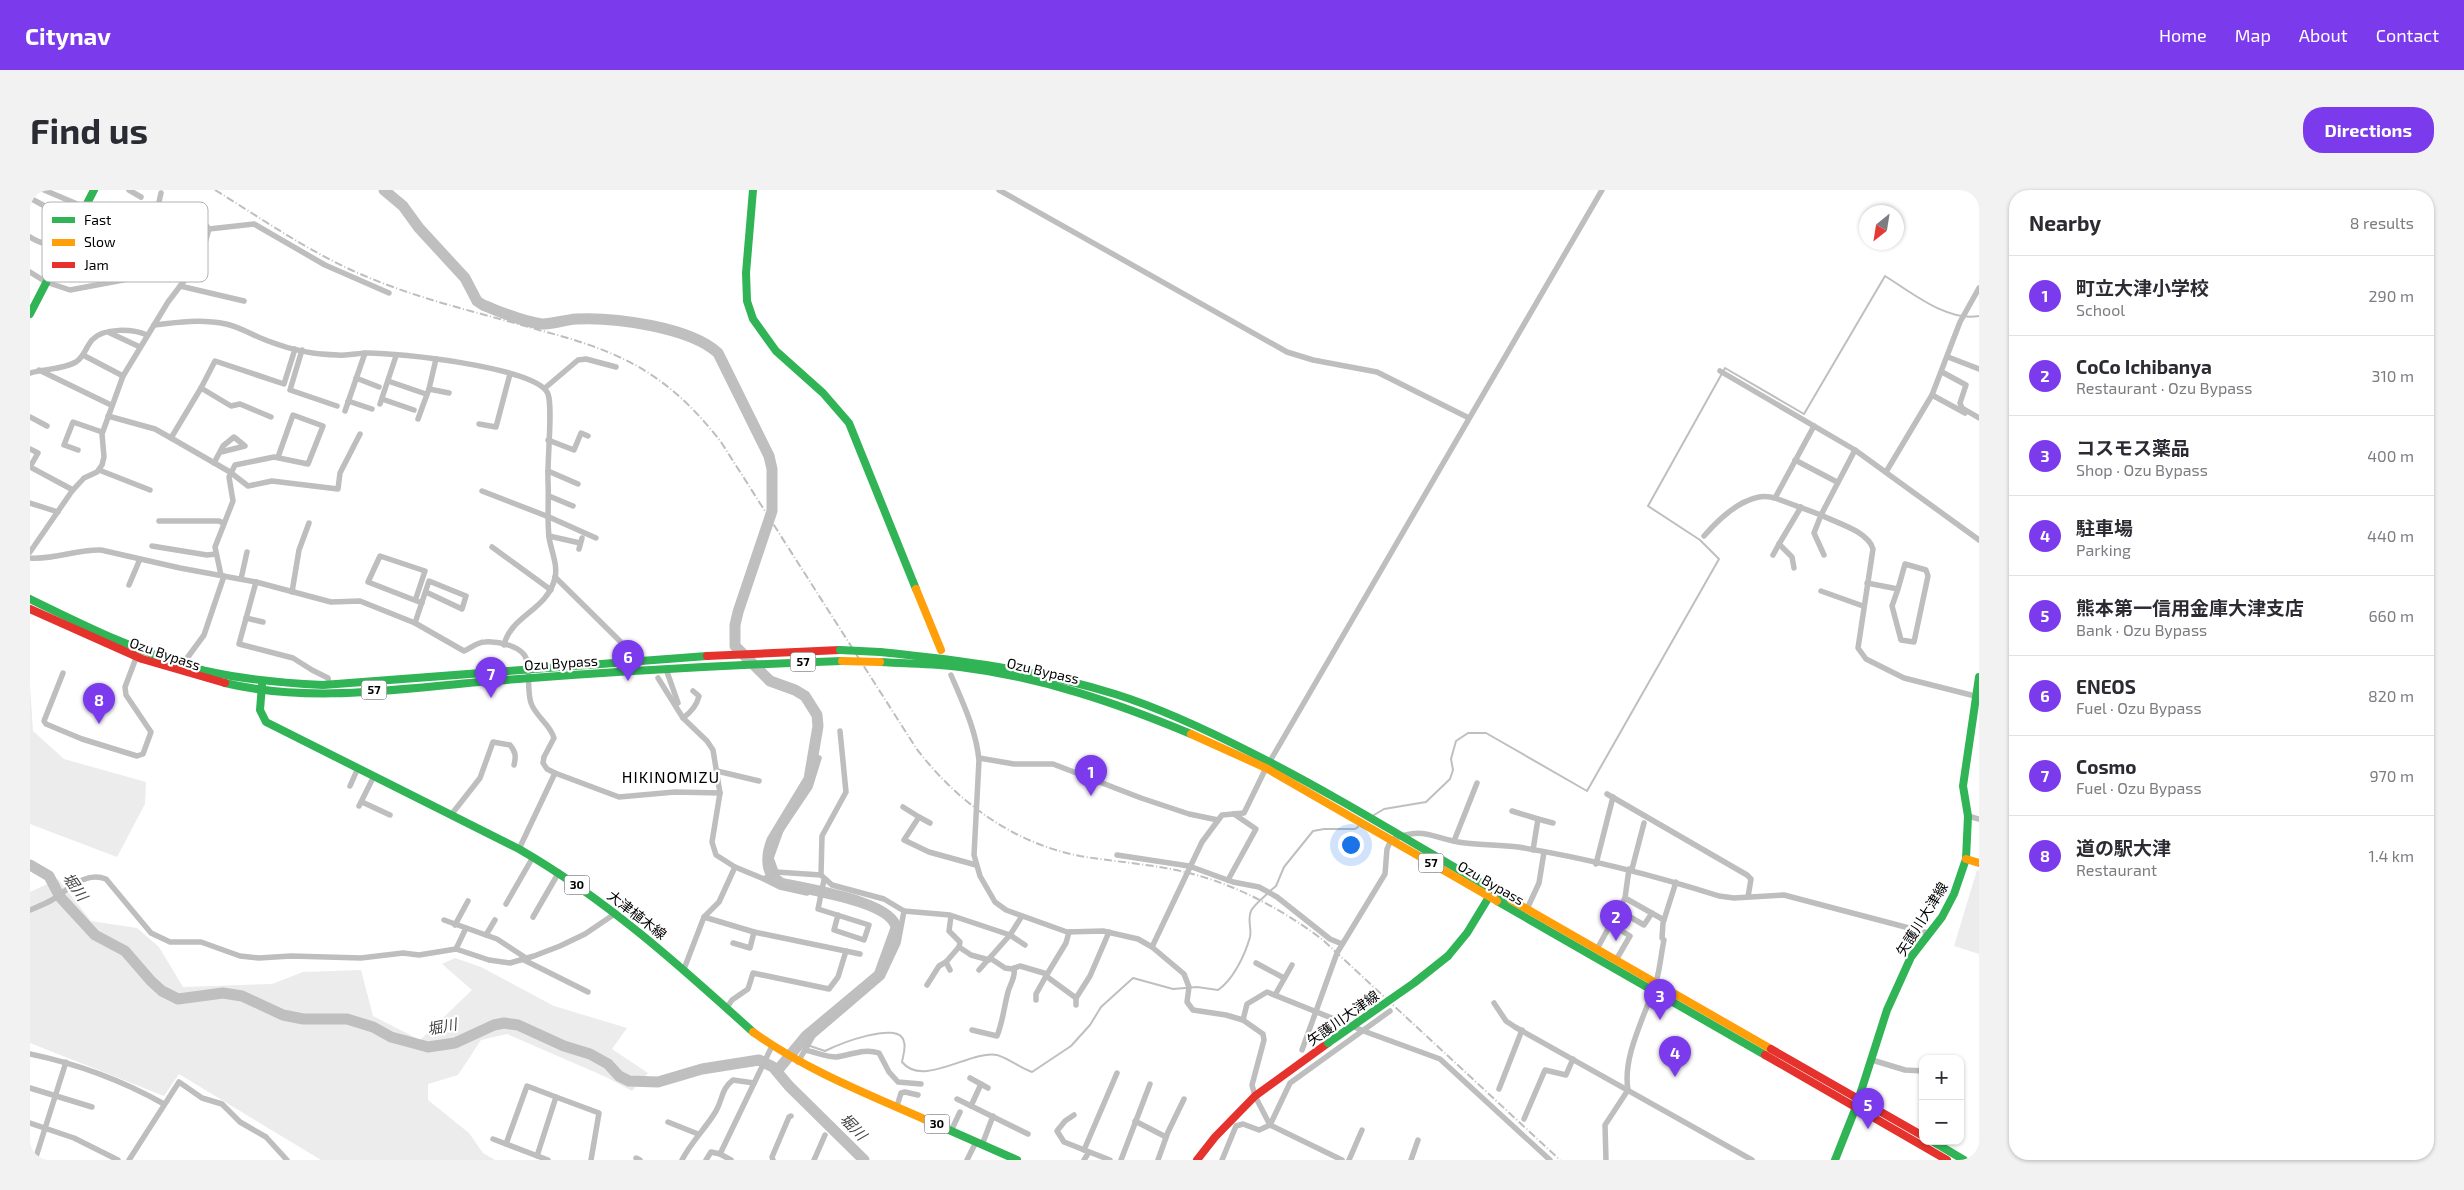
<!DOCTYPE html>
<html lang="en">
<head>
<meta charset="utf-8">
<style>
	body { margin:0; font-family:"Exo 2","Noto Sans JP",sans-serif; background:#f2f2f3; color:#2b2b33 }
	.controls { position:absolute; right:15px; bottom:15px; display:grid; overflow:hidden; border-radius:10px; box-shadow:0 1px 4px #0004 }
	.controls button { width:45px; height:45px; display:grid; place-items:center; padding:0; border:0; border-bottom:1px solid #e1e1e2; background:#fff; color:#2b2b33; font:25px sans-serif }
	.compass { position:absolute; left:1829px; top:15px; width:45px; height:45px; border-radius:50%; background:#fff; box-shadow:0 1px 4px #0004; rotate:210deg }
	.you { position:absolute; left:1320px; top:654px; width:18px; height:18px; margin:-12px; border:4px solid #fff; border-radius:50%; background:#1a73e8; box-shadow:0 0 0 8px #1a73e833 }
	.badge { display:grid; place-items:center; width:32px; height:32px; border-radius:50%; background:#7c3aed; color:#fff; font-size:16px; font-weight:700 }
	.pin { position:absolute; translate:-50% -41px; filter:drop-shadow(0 1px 2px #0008) }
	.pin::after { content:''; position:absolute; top:26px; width:18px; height:15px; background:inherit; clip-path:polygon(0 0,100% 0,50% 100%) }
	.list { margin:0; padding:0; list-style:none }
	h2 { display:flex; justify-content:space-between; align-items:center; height:65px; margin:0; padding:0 20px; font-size:21px }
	h2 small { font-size:16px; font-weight:400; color:#7c7c81 }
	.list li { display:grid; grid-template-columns:32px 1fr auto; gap:15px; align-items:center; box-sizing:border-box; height:80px; padding:0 20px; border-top:1px solid #e1e1e2 }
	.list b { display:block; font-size:19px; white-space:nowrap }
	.list p { margin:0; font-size:16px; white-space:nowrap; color:#7c7c81 }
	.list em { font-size:16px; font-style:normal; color:#7c7c81 }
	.map { position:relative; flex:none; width:1949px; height:970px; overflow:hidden; border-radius:20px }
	header { display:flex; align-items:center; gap:30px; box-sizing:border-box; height:70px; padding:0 25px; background:#7c3aed; color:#fff }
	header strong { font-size:24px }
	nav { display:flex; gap:28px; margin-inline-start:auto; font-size:18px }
	.intro { display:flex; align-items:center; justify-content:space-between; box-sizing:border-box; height:120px; padding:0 30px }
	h1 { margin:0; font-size:35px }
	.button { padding:12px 22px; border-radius:20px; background:#7c3aed; color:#fff; font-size:18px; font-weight:700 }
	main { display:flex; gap:30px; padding:0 30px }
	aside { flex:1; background:#fff; border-radius:20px; box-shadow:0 1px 4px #0004 }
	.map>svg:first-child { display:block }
	.green { fill:#ececec }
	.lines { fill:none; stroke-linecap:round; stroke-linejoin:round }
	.stream { stroke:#bfbfbf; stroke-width:2 }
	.river { stroke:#bfbfbf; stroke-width:11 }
	.street { stroke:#bebebe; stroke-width:5.5 }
	.fast { stroke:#30b455; stroke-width:8 }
	.slow { stroke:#ff9f0a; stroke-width:8 }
	.jam { stroke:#e5322d; stroke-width:8 }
	.rail { stroke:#bebebe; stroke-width:2; stroke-dasharray:8 2.5 1 2.5; stroke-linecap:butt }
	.fast-bridge { stroke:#30b455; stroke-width:8 }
	.slow-bridge { stroke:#ff9f0a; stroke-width:8 }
	.labels { text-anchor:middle; stroke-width:4.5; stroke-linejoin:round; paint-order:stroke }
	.shield { fill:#fff; stroke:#4c4c4c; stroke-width:1 }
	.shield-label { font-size:12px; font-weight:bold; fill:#000 }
	.street-label { font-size:14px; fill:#000; stroke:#fff }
	.water-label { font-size:15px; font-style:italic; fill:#444; stroke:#fff }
	.quarter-label { font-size:16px; letter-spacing:1px; fill:#000; stroke:#fff }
	.key { fill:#fff; stroke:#b2b2b2; stroke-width:1 }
	.key-label { font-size:14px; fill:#000 }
</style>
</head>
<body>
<header>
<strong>Citynav</strong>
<nav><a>Home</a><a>Map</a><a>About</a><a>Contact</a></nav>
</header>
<div class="intro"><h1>Find us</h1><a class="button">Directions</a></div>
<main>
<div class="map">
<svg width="1949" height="970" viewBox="0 0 1949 970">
	<rect width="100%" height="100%" fill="#fff"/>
	<g class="green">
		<polygon points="0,495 3,541 34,569 116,592 115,614 87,667 0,634"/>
		<polygon points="1947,680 1949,681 1949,764 1924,756"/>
		<polygon points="28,689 61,731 107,738 129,757 153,797 242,794 273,782 331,780 343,826 390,850 442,800 412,774 425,768 451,777 524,816 597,838 582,859 618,883 602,901 576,887 477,844 451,850 428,885 398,894 398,910 439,943 453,963 465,970 291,970 149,884 134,906 0,853 0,702"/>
	</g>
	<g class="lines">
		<g class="stream">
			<path d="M1344 625 1354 619 1396 612 1420 589 1423 580 1421 569 1426 551 1438 543H1456L1557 601 1689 369 1670 350 1618 316 1695 178 1774 224 1855 86C1881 102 1917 132 1949 126"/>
			<polyline points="1240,701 1246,696 1254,677 1283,641 1294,639 1325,639 1328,637"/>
			<path d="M780 856 795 861C807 855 870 829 874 852 876 858 873 866 872 872 893 898 940 860 967 865 978 868 990 878 1002 882L1041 856 1060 835 1071 817 1103 788 1143 799 1167 797 1188 800C1203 790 1215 765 1220 747 1222 739 1217 729 1221 721 1224 715 1232 709 1237 704"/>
		</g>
		<g class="river">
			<path d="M354 0 373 16 389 38 435 88 447 111 453 115C471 122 493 132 512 134 523 134 534 130 546 129 584 127 660 137 688 163L739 266 742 279V321L708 422 705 435V456L740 491 765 500 775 506 787 525 788 536 779 589 742 650C736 666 734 683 751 693 774 699 863 711 866 738L849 785 776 846 747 881"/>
			<polyline points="0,675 19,686 30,707 65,745 95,761 121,791 132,801 148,809 193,803 212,806 253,825 273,829 317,829 343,837 361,847 398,857 425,853 464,835 474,833 488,835 534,856 560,864 578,874 589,886 599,891 628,892 672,879 729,870 743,877 759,896 834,970"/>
		</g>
		<g class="street">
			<polyline points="99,0 111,7"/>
			<polyline points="969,0 1257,162 1283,170 1347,182 1439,228"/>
			<polyline points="0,8 22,20 49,30"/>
			<polyline points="108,33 109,87"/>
			<polyline points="124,34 131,3"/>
			<polyline points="179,39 224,34 295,75 359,103"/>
			<path d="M0 47C28 67 118 59 154 59"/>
			<polyline points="0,82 16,92 40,100 109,87 125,87 150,83 153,81 154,59 173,58"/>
			<polyline points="150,96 214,111"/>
			<path d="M124 135C148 132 172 129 196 134 210 137 224 146 238 151 259 159 285 165 308 165 318 166 328 163 338 163 367 163 508 177 518 204 523 217 517 272 518 291 519 309 517 329 519 347 521 361 528 374 525 388 517 421 481 425 474 455"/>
			<polyline points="80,143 110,157"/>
			<polyline points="272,160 260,200 307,216"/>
			<polyline points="53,165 93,186"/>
			<polyline points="1918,167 1949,179"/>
			<polyline points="9,180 81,215"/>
			<polyline points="1690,181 1825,260 1949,350"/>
			<polyline points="1912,182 1936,195 1930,213 1932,218 1949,228"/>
			<path d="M0 183C14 179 34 179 46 172 54 167 56 157 62 150 74 137 103 139 117 145"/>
			<polyline points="326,188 349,197"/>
			<polyline points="358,191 393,203"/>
			<polyline points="171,198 141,248 200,282 218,296 242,291 308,299 310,283 330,244"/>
			<polyline points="515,198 548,170 556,169 586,177"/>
			<polyline points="399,199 419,203"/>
			<polyline points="1902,205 1935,223"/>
			<polyline points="352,209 384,220"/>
			<polyline points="318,211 342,219"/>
			<polyline points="350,214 366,166"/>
			<polyline points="315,221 335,163"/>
			<polyline points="78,226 125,239 141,248"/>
			<polyline points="0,227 17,236"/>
			<polyline points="241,227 210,214 201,216 171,198 185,171 254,194 265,159"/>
			<polyline points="388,229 399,199 406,169"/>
			<polyline points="449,234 466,237 480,184"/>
			<polyline points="1784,236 1745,308 1791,325 1784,343 1794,365"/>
			<polyline points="518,250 544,260 551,243 558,246"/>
			<polyline points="0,259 8,263 0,277 43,300"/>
			<polyline points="48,260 34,255 43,232 72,242"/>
			<path d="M1825 260 1791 325C1806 333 1838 341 1843 359L1828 458 1836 469 1874 488 1945 506"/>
			<polyline points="1765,270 1807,292"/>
			<polyline points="184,273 193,256 204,247 215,256 191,262"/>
			<polyline points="69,280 120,300"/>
			<polyline points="518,281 548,294"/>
			<polyline points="1856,282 1902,205 1930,132 1949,98"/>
			<polyline points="452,301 519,327 566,348"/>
			<polyline points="519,306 543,316"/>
			<polyline points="0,313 28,322"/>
			<polyline points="129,331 189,331 193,333"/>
			<polyline points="519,346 550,353"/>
			<path d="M1674 346C1687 331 1708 311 1729 307 1734 306 1740 307 1745 308"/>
			<polyline points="122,356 177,365 186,364"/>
			<polyline points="462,357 521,400"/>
			<polyline points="549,359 552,348"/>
			<polyline points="0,362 42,301 54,288 67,282 72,275 74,267 72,244 93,186 138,112 170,70 179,39 175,34 168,30 124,34 85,30 14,0"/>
			<polyline points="1743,365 1749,354"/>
			<path d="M0 368C25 370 47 359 71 360L150 378 226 392 301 412 330 411 385 433 434 461C441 458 447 452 455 452 468 451 494 456 497 471 500 485 497 501 501 513 506 527 520 534 524 548L514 567 513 573 517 579 525 583 589 607 645 602 690 603"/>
			<polyline points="1764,378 1762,367 1749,354 1771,317"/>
			<polyline points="191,385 185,357 203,311 199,287 205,275 244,267 278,274 293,236 263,225 248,267"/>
			<polyline points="525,387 603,464"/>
			<polyline points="211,389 217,362"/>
			<polyline points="226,392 209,454 263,468 282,480 298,488 299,495"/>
			<polyline points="1837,393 1868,399 1875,374 1896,380 1898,386 1884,452 1871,450 1862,416 1868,399"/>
			<polyline points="99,395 110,369"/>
			<polyline points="1791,401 1833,416"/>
			<polyline points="262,402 269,360 279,333"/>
			<polyline points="386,408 395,381 350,366 338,392 392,413"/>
			<polyline points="216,428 233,432"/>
			<polyline points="385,433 399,391 436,406 432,419 396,402"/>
			<polyline points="152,475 174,445 194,386"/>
			<polyline points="636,479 648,513"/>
			<polyline points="33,483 14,531 16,534 52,549 107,566 113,564 121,542 96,505 95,497 106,468"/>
			<path d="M921 485C933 513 946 540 949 570L944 665 950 686 965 712 976 720 1037 742 1073 741 1108 749 1122 757 1154 784 1159 797 1157 812 1163 820 1196 825 1213 830 1233 844 1234 850 1222 895 1225 906 1240 935 1312 970"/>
			<polyline points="628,488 653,528 677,551 683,560 690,603 682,652 686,665 705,677 734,689 746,682 791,685 802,695 854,709 874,721 920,725 980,745 992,726"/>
			<path d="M653 528C660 523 667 515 669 506L663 501"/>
			<polyline points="949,568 984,574 1023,574 1111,608 1159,624 1188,630"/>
			<polyline points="687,581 729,591"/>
			<polyline points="320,596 328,578"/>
			<polyline points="1577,604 1717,685 1721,689 1718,707"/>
			<polyline points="332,612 360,625"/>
			<polyline points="329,616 344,586"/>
			<polyline points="873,617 889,627 874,650 899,662 946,675"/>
			<polyline points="1482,621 1508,629 1503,660"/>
			<path d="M421 625 450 588 463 552 480 555C486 562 486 567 484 575"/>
			<polyline points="1938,626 1949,629"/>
			<polyline points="889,627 900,633"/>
			<polyline points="1508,629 1523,633"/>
			<polyline points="1424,651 1447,593"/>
			<polyline points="489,659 525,583"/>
			<polyline points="1087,665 1159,676 1203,692 1229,697 1247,707 1300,749 1312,754"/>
			<polyline points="1566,674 1583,607"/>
			<polyline points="1599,679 1595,708 1634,730"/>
			<polyline points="1602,679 1614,633"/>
			<polyline points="746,682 741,668 751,640 780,597 789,568"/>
			<polyline points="791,685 792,646 816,602 810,541"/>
			<polyline points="734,689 750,697 777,703"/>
			<polyline points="794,690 788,719 839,735 834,750 804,740 808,725"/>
			<polyline points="1198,690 1226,639 1204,624"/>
			<polyline points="476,714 503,667"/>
			<polyline points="1497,719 1509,693 1514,662"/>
			<path d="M0 720C7 717 15 714 22 710 39 699 55 681 76 689L121 743 140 752H171L210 766 229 768 261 766 331 768 373 763 389 765 426 759 459 770 480 773 504 766 530 756 555 744 586 723"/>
			<polyline points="1588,720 1614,735 1622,723"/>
			<polyline points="921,726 919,741 930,752 929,757"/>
			<polyline points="503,727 529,682"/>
			<polyline points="674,727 724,742 830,764"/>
			<polyline points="414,730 467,749 496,768"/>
			<polyline points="1580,734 1600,746 1586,770"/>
			<polyline points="425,735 438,711"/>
			<polyline points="456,745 465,730"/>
			<polyline points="703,753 720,758 724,742"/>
			<polyline points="1122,757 1172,652 1192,625 1214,623 1236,578 1572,0"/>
			<polyline points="426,759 436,738"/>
			<polyline points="1567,759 1595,708"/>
			<polyline points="960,768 975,778 982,779 990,776 1017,784"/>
			<polyline points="492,769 558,802"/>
			<polyline points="1226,773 1254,788"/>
			<polyline points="654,779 674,727 689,712 705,677"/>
			<polyline points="920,780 916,772 929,757 941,765 959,770"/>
			<polyline points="949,780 980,745 995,755"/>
			<polyline points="1016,786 1036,753 1039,742"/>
			<polyline points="897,795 909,776 916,772"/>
			<polyline points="1245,805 1262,775"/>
			<polyline points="1006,810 1006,804 1016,786 1046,808"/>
			<polyline points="1464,813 1476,831 1485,837 1722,970"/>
			<polyline points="1046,815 1046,808 1060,786 1079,742"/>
			<polyline points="696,819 702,810 718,799 723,783 799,799 808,787 816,761"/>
			<polyline points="1213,830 1217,814 1237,802 1339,843 1410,869 1520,970"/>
			<path d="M942 840 967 846C973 831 974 817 978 802 980 794 986 787 984 778"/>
			<path d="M775 860C785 862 797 867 806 867 821 865 834 858 849 863L859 882 868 892 891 894"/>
			<path d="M1272 860 1307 763 1355 684 1357 659 1361 650C1395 635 1402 649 1435 653 1453 655 1470 655 1488 657 1556 668 1623 685 1689 706L1704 708 1754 705 1898 743"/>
			<path d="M0 864C48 874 91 890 134 914"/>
			<polyline points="1842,870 1875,880 1893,881"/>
			<polyline points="768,872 783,846 852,787 868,753 874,721"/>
			<polyline points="940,888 958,898"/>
			<polyline points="0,898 62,917"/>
			<polyline points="1469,899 1492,840"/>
			<polyline points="927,909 998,944"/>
			<polyline points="867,916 871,903 875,902 888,905"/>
			<polyline points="941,916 951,894"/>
			<polyline points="1044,925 1035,931 1027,941 1034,952 1080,970"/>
			<polyline points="1494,929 1515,880 1536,885 1543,869"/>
			<polyline points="1105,931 1136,947"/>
			<polyline points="638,932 668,944"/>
			<polyline points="0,933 44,948 88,970"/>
			<polyline points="921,941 930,922"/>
			<polyline points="463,949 518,970"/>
			<polyline points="476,954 497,896 526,907"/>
			<polyline points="952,955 963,926"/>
			<polyline points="1054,960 1087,883"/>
			<polyline points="690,964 701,970"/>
			<polyline points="507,966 526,907 569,923 561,970"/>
			<polyline points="606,968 610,970"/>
			<polyline points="5,970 36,872"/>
			<polyline points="99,970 149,892 172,908 192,914 210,932 236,947 257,970"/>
			<path d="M652 970C661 952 676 938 686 921 693 909 691 899 703 890L724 893"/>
			<polyline points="676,970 681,962 690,964 742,856"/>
			<polyline points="743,970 742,967 759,927 761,926"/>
			<polyline points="784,970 795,945"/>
			<polyline points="937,970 946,952"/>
			<polyline points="1054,970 1059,962"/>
			<polyline points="1091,970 1120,894"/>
			<polyline points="1128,970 1138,942 1154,909"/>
			<polyline points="1192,970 1206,936 1213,934 1229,940 1240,935 1260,893 1360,821"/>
			<polyline points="1319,970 1332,940"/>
			<polyline points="1381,970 1388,950"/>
			<path d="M1576 970 1575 935 1598 900C1592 866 1616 824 1626 792 1630 779 1631 764 1634 750L1632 748 1633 733 1646 692"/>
		</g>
		<g class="fast">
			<polyline points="723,0 716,83 717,111 723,129 746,161 793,203 819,233 886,399"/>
			<polyline points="0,124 64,0"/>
			<path d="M0 409C57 437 114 465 176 481 215 490 254 493 293 495L677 466"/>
			<path d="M850 462C929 470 1008 480 1085 504 1133 519 1179 541 1224 564 1311 608 1395 661 1481 710"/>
			<path d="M850 472C877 474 904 473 930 477 1011 487 1087 513 1161 544"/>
			<path d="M195 493C283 514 373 498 462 491 578 482 695 475 812 471"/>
			<path d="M232 495 230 520 236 532 489 659C576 709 649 775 723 842"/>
			<polyline points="1467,711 1735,865"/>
			<polyline points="1418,766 1437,743 1462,702"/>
			<polyline points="894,929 987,970"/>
			<polyline points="1902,951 1934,970"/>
			<polyline points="1805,970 1826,917 1857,820 1881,767 1912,727 1924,704 1936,669 1938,626 1933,596 1949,487"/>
		</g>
		<g class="slow">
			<polyline points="886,399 911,460"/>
			<polyline points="1161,544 1236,578 1467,711"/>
			<polyline points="1936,669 1949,673"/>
			<polyline points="1481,710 1741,859"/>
			<path d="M723 842C776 880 835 903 894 929"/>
		</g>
		<g class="jam">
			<polyline points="0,419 112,469 195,493"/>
			<polyline points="677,466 810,460"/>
			<polyline points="1741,859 1893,946"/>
			<polyline points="1735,865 1917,970"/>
			<polyline points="1167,970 1185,947 1225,906 1298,853"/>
		</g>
		<path class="rail" d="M185 0C234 30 282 64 335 86 391 110 451 123 509 140 546 150 584 161 617 182 647 201 670 225 691 252L886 558C927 612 983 653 1050 666 1085 672 1121 674 1155 682 1205 694 1252 719 1293 750L1530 970"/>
		<g class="fast-bridge">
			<polyline points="810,460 850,462"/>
			<polyline points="1298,853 1384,793 1418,766"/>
		</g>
		<polyline class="slow-bridge" points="812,471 850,472"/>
	</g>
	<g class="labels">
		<g class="shield">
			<rect x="760.5" y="462.5" width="25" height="19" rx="4"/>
			<rect x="331.5" y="490.5" width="25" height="19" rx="4"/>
			<rect x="1388.5" y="663.5" width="25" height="19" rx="4"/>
			<rect x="534.5" y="685.5" width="25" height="19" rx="4"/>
			<rect x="894.5" y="924.5" width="25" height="19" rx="4"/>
		</g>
		<g class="shield-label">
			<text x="773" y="476">57</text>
			<text x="344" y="504">57</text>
			<text x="1401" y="677">57</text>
			<text x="547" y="699">30</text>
			<text x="907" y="938">30</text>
		</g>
		<g class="street-label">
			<text transform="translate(135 464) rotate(19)" y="5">Ozu Bypass</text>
			<text transform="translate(531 473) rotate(-4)" y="5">Ozu Bypass</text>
			<text transform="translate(1013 481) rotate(13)" y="5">Ozu Bypass</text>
			<text transform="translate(1461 693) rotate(30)" y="5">Ozu Bypass</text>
			<text transform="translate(607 725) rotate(38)" y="5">大津植木線</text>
			<text transform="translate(1892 729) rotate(-58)" y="5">矢護川大津線</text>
			<text transform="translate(1313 828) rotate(-35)" y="5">矢護川大津線</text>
		</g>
		<g class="water-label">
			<text transform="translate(45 697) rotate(55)" y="5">堀川</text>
			<text transform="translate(412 837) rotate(-11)" y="5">堀川</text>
			<text transform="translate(823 937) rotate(46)" y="5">堀川</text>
		</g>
		<g class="quarter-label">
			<text x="641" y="593">HIKINOMIZU</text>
		</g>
	</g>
	<rect x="12" y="12" width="166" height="80" rx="8" class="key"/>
	<rect x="22" y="27" width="23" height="6" fill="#30b455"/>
	<rect x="22" y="49" width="23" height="7" fill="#ff9f0a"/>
	<rect x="22" y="72" width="23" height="6" fill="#e5322d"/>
	<g class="key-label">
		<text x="54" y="35">Fast</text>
		<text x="54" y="57">Slow</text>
		<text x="54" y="80">Jam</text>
	</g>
</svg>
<div class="controls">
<button>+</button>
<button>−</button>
</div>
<svg class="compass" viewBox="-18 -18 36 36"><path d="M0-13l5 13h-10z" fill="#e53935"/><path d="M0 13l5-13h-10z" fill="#7c7c81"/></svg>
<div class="you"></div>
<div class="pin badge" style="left:1061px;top:606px">1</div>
<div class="pin badge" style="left:1586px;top:751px">2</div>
<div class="pin badge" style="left:1630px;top:830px">3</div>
<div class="pin badge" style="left:1645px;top:887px">4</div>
<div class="pin badge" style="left:1838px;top:939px">5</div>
<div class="pin badge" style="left:598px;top:491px">6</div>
<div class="pin badge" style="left:461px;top:508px">7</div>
<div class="pin badge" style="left:69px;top:534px">8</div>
</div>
<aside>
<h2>Nearby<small>8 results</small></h2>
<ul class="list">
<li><span class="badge">1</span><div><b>町立大津小学校</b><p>School</p></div><em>290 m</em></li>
<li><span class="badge">2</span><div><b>CoCo Ichibanya</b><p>Restaurant · Ozu Bypass</p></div><em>310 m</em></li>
<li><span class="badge">3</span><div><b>コスモス薬品</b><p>Shop · Ozu Bypass</p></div><em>400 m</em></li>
<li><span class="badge">4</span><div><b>駐車場</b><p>Parking</p></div><em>440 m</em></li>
<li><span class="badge">5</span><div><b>熊本第一信用金庫大津支店</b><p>Bank · Ozu Bypass</p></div><em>660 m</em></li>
<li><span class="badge">6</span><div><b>ENEOS</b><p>Fuel · Ozu Bypass</p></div><em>820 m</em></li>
<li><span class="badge">7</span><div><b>Cosmo</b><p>Fuel · Ozu Bypass</p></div><em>970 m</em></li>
<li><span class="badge">8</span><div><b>道の駅大津</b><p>Restaurant</p></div><em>1.4 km</em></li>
</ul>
</aside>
</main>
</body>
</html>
